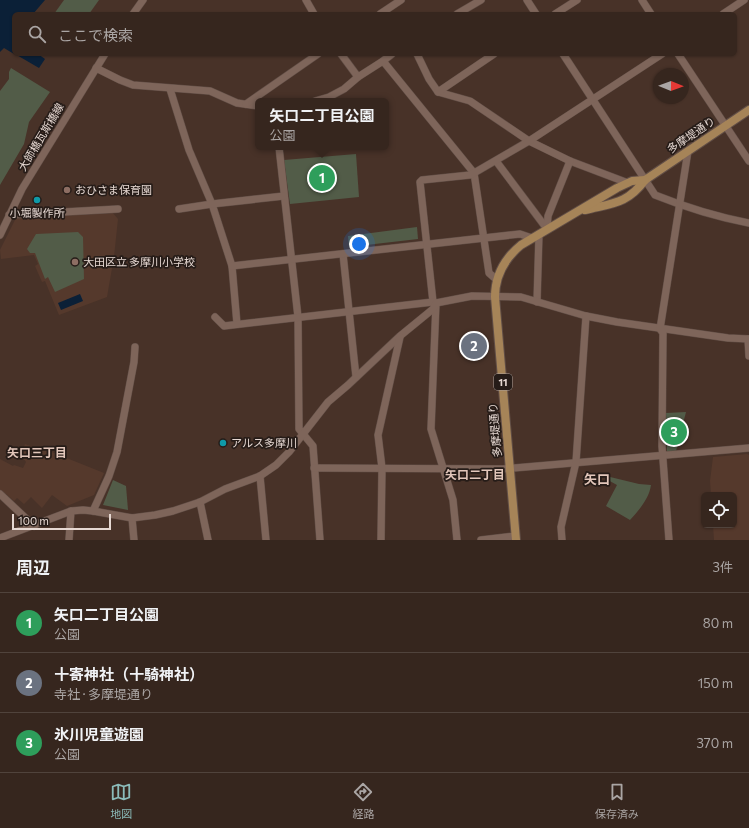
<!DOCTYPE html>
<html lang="ja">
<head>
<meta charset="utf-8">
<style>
	body { margin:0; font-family:Commissioner,"Noto Sans JP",sans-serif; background:#3d2e27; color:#f1f3f6 }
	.controls { position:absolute; right:12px; bottom:12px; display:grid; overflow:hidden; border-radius:6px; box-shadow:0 1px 3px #0004 }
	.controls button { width:36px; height:36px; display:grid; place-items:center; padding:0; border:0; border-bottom:1px solid #50433c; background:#36261e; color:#f1f3f6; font:20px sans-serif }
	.compass { position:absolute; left:653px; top:68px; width:36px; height:36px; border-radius:50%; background:#36261e; box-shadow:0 1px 3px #0004; rotate:91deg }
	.scale { position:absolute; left:12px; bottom:10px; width:99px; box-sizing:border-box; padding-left:4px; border:2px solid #e6d8d2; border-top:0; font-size:11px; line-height:14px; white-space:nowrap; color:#e6d8d2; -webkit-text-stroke:3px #261c18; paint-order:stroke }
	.you { position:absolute; left:359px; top:244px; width:14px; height:14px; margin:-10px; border:3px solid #fff; border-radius:50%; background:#1a73e8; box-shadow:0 0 0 6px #1a73e833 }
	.badge { display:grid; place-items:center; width:26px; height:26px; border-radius:50%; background:#8bbbb9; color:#fff; font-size:13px; font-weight:700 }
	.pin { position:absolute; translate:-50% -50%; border:2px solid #fff; box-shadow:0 1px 4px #0006 }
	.popup { position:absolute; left:255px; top:98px; width:134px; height:52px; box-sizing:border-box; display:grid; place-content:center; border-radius:6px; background:#36261e; filter:drop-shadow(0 1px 3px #0005); font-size:13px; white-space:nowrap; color:#aaa5a4 }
	.popup b { font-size:15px; color:#f1f3f6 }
	.popup::after { content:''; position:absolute; left:50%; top:100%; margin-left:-8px; border:8px solid transparent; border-top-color:#36261e }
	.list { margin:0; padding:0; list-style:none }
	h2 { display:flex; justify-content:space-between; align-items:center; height:52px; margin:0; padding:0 16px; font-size:17px }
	h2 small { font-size:13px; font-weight:400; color:#aaa5a4 }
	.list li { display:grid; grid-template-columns:26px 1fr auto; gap:12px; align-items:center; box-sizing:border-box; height:60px; padding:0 16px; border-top:1px solid #50433c }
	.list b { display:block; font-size:15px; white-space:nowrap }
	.list p { margin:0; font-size:13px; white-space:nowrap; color:#aaa5a4 }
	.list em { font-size:13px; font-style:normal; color:#aaa5a4 }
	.icon { flex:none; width:22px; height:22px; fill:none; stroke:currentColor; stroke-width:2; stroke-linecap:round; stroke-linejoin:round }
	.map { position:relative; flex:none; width:749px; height:540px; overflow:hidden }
	.search { position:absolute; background:#36261e; box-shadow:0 1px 3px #0004; left:12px; right:12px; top:12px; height:44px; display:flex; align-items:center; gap:10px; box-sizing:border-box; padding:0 14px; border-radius:6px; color:#aaa5a4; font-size:15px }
	.sheet { height:232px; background:#36261e }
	nav { display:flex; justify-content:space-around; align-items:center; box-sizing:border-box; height:56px; border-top:1px solid #50433c; background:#36261e; font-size:11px; color:#aaa5a4 }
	nav a { display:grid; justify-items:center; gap:2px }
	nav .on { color:#8bbbb9 }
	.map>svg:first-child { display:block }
	.built { fill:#55392c }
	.green { fill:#525c48 }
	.water { fill:#0b2037 }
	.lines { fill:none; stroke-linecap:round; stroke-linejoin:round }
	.minor-casing { stroke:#614e46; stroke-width:8 }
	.major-casing { stroke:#614e46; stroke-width:10 }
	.minor { stroke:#7e655a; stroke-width:7 }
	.major { stroke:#a68458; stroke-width:8 }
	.education-dot { fill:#8d6e63; stroke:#261c18; stroke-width:1.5 }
	.culture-dot { fill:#0f9aa8; stroke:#261c18; stroke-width:1.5 }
	.labels { text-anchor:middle; stroke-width:3.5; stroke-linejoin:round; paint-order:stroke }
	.shield { fill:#261c18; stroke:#aca09a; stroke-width:1 }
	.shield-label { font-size:10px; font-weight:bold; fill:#e6d8d2 }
	.street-label { font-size:11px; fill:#e6d8d2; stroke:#261c18 }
	.poi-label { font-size:11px; fill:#e6d8d2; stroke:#261c18; text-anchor:start }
	.neighbourhood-label { font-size:12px; font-weight:bold; fill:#e2c6ba; stroke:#261c18 }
	.quarter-label { font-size:13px; font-weight:bold; fill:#e2c6ba; stroke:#261c18 }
</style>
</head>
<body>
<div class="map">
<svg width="749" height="540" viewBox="0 0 749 540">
	<rect width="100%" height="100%" fill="#483228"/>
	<g class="built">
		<polygon points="112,212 118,219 114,257 107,297 59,315 45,281 42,282 35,266 38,264 34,255 1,259 0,250 15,220 19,216"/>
		<polygon points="25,444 39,449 39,447 104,473 94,495 67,506 52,495 42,508 31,497 24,504 17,498 14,501 6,494 0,491 0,459 13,466 14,465 23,468 26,462 21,455"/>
		<polygon points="747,454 749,455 749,540 714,540 713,525 734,525 734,495 711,495 710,481 713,457"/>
	</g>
	<g class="green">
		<polygon points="64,0 99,0 89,14 54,14"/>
		<polygon points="11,68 50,92 29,122 24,144 0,185 0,91 9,79 9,72"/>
		<polygon points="356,154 359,197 290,204 284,160"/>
		<polygon points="417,227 418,239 349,247 348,236"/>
		<polygon points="78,232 83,237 84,279 55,292 48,277 45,279 35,253 30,253 27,249 36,234"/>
		<polygon points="686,412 676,451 667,451 666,413"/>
		<path d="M606 476 639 484 651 485C649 499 639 510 630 520L606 506 617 485 606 479Z"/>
		<polygon points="113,480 126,486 128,510 103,505"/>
	</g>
	<g class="water">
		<polygon points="0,0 45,0 33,14 14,14 14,36 13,37 14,39 14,54 4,48 0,52"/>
		<polygon points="15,54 38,54 45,59 39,68"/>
		<polygon points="80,294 83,301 61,310 58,303"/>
	</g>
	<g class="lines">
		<g class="minor-casing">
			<g id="minor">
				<polyline points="306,0 314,14"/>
				<polyline points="527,0 536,14"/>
				<polyline points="642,0 651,14"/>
				<polyline points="133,14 143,0"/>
				<polyline points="380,14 401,0"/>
				<polyline points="457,14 481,0"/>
				<polyline points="555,14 577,0"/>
				<polyline points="723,14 744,0"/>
				<polyline points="341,54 358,77"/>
				<polyline points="417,54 429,79 438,92 470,101 529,141 570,161 628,183"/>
				<path d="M563 54 655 195C685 207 717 217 749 223"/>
				<polyline points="678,54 749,161"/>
				<polyline points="383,61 474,173 489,273 497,280"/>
				<polyline points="96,68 120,80 133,85 210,91 237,103 258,106"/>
				<polyline points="170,89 189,150 212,204 232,266 237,324"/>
				<polyline points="438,92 494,54"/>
				<polyline points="315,101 329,97 344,89 358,77 383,61 392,54"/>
				<polyline points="246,104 318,54"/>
				<polyline points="279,147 298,317 299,429 313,446 320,540"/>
				<polyline points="496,161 547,229"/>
				<polyline points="179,209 212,204 284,196"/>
				<polyline points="9,215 118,209"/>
				<polyline points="547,229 548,216 570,161"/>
				<polyline points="0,235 22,189 105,54"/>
				<polyline points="343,254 356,377"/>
				<polyline points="232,266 520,234 532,238"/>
				<polyline points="433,302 420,182 422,180 470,175 474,173 529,141 662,54"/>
				<polyline points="537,302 539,234"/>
				<polyline points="215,317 224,326 433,302 436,303 431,429 453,500 457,540"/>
				<polyline points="748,339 749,356"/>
				<polyline points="314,468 503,469 749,448"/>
				<polyline points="260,476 266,540"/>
				<polyline points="0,494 34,526"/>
				<polyline points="200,502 208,540"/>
				<polyline points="93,511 109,476 117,452 134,362 135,347"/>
				<polyline points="132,518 134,540"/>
				<polyline points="0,538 71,511 83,510 93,511 132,518 155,515 173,511 200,502 225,489 260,476 276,465 289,452 328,402 348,385 400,336 433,309 436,303 472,296 521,297 586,316 617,322 728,338 749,339"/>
				<polyline points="69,540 71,511"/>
				<polyline points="381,540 382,468 378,435 400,337"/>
				<polyline points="481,540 515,536"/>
				<polyline points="562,540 561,527 576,462 586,316"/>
				<polyline points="669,540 662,446 663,333 660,329 688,151"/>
			</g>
		</g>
		<g class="major-casing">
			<g id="major">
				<path d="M585 210C613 203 627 204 645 180L749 110"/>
				<path d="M516 540 495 297C495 275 504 259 521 245L617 188 632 181 645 180"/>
			</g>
		</g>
		<use href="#minor" class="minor"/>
		<use href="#major" class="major"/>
	</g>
	<g class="education-dot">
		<circle cx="67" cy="190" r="4"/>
		<circle cx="75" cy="262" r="4"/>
	</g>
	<g class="culture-dot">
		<circle cx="37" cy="200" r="4"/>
		<circle cx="223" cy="443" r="4"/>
	</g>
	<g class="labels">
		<rect class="shield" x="494" y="374" width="18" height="16" rx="3"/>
		<g class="shield-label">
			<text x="503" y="386">11</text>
		</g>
		<g class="street-label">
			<text transform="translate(691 135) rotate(-34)" y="4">多摩堤通り</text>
			<text transform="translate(41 137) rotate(-59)" y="4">大師橋瓦斯橋線</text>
			<text transform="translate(495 430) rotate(-95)" y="4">多摩堤通り</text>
		</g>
		<g class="poi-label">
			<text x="75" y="194">おひさま保育園</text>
			<text x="37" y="217" text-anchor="middle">小堀製作所</text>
			<text x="83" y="266">大田区立 多摩川小学校</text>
			<text x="231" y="447">アルス多摩川</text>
		</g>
		<g class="neighbourhood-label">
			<text x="37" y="457">矢口三丁目</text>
			<text x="475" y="479">矢口二丁目</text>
		</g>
		<g class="quarter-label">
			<text x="597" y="484">矢口</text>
		</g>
	</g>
</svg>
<div class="controls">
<button><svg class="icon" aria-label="locate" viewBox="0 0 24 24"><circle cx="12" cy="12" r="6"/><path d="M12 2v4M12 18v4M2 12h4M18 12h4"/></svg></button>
</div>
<svg class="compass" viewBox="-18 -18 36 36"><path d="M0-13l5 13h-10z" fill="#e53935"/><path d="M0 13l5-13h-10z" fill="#aaa5a4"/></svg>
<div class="scale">100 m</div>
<div class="you"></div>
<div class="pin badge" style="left:322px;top:178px;background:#2e9e5b">1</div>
<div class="popup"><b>矢口二丁目公園</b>公園</div>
<div class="pin badge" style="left:474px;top:346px;background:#6b7280">2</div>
<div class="pin badge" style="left:674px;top:432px;background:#2e9e5b">3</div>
<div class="search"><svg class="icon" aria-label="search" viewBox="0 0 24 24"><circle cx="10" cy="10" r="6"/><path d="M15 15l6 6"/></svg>ここで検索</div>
</div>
<section class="sheet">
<h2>周辺<small>3件</small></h2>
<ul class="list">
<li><span class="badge" style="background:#2e9e5b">1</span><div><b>矢口二丁目公園</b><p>公園</p></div><em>80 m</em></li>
<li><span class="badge" style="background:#6b7280">2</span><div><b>十寄神社（十騎神社）</b><p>寺社 · 多摩堤通り</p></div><em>150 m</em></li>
<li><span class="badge" style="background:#2e9e5b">3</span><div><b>氷川児童遊園</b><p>公園</p></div><em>370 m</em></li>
</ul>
</section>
<nav>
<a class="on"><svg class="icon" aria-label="map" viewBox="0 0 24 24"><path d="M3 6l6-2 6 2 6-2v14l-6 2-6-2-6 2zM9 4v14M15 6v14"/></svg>地図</a>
<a><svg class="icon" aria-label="directions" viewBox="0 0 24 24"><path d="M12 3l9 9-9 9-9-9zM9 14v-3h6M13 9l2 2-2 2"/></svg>経路</a>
<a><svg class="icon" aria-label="saved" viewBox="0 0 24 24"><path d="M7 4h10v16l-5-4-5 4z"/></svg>保存済み</a>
</nav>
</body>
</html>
